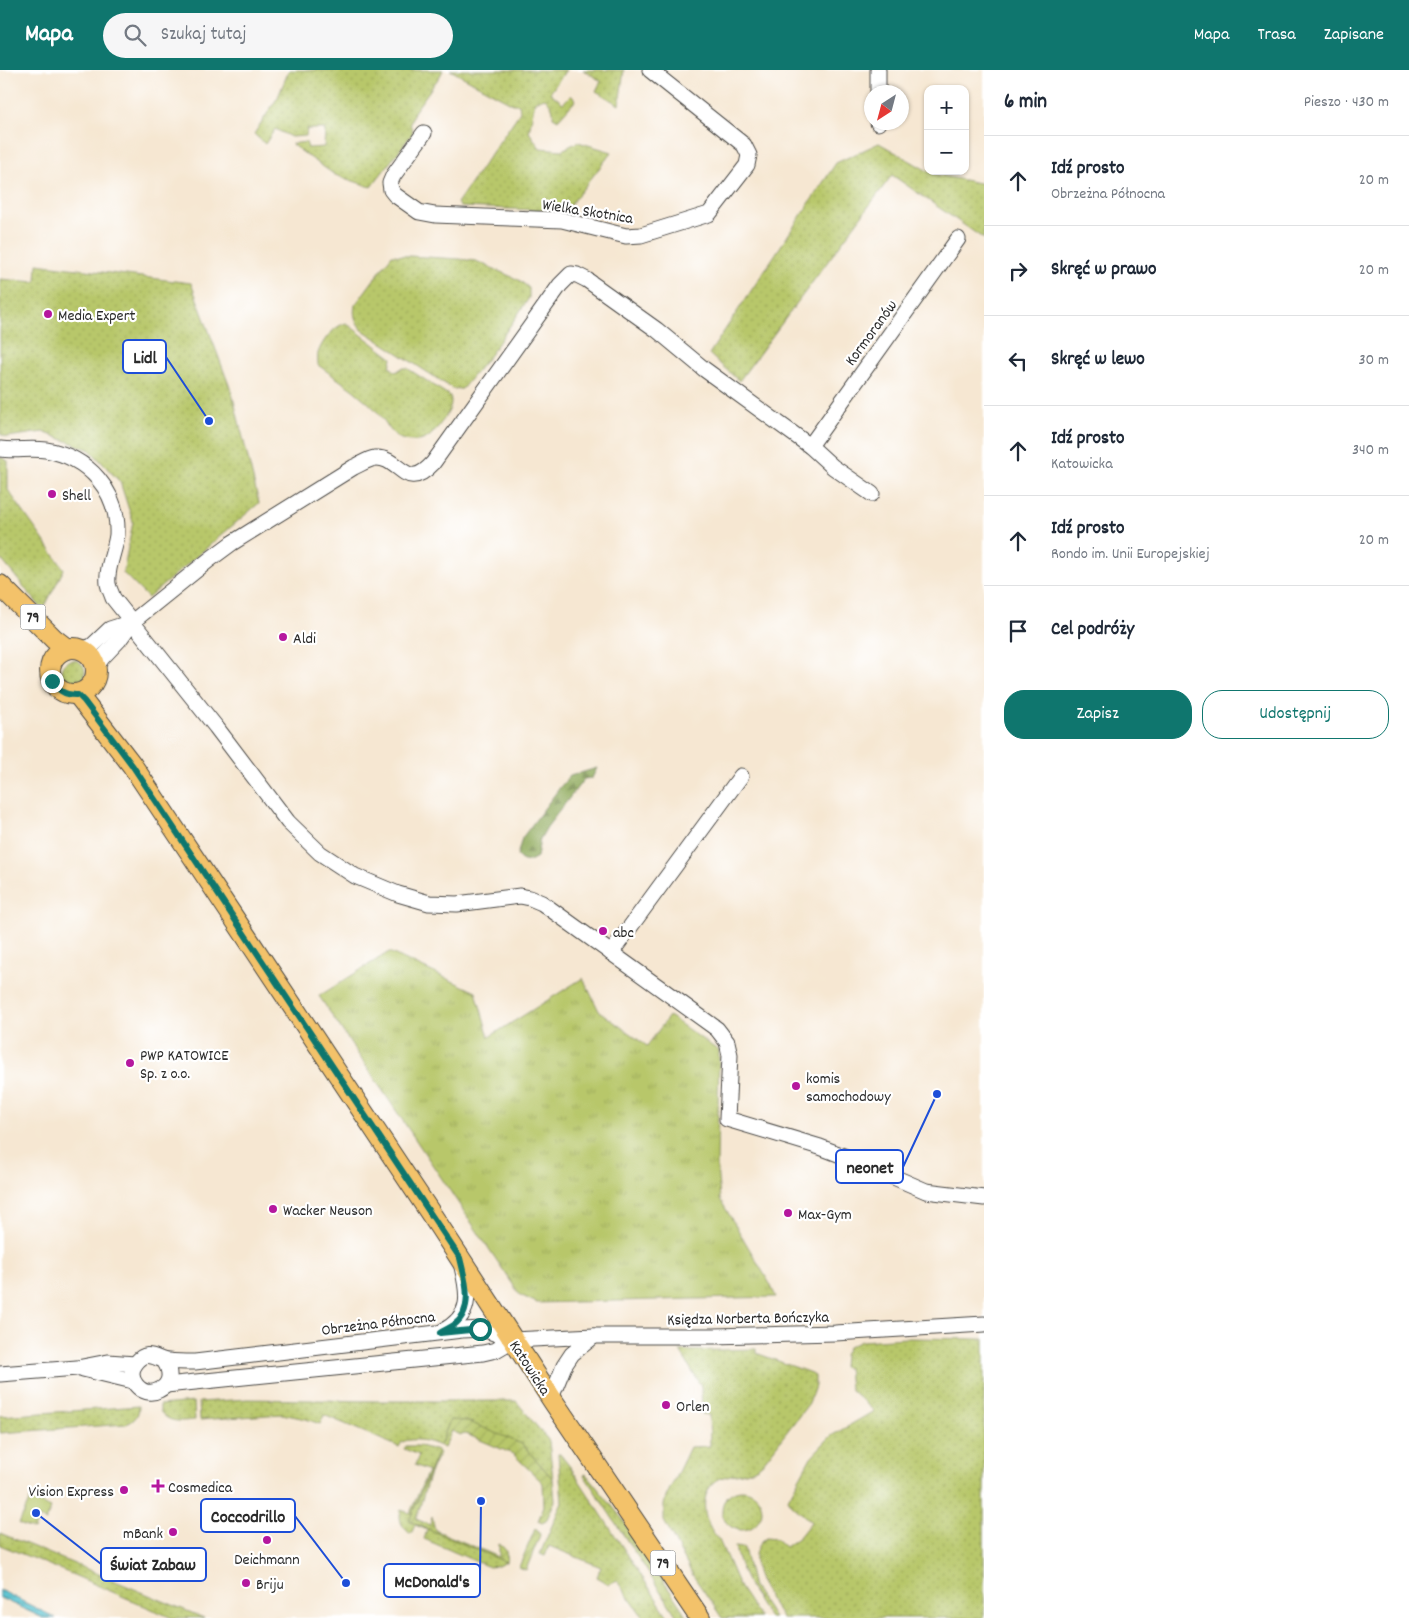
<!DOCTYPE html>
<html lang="pl">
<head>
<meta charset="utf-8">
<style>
	body { margin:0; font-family:Dekko,sans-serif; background:#f6f6f7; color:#1f2937 }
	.controls { position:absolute; right:15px; top:15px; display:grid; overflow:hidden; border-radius:10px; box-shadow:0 1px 4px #0004 }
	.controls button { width:45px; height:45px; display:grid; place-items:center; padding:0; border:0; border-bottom:1px solid #e0e1e3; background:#fff; color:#1f2937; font:25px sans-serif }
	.compass { position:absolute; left:864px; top:15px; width:45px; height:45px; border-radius:50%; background:#fff; box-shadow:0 1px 4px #0004; rotate:216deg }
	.stop { position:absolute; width:15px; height:15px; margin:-11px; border:4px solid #0f766e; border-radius:50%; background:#fff }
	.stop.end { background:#0f766e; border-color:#fff; box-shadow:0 1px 5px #0008 }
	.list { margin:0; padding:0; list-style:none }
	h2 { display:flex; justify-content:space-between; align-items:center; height:65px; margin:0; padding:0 20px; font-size:21px }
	h2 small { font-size:16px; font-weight:400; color:#747a83 }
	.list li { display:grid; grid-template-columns:32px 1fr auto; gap:15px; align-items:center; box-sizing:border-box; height:90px; padding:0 20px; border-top:1px solid #e0e1e3 }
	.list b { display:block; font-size:19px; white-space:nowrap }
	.list p { margin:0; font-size:16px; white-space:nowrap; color:#747a83 }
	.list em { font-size:16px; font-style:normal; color:#747a83 }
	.actions { display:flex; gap:10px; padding:15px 20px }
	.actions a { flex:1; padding:11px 0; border:1px solid #0f766e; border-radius:20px; text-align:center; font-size:18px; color:#0f766e }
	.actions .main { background:#0f766e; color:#fff }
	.icon { flex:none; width:28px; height:28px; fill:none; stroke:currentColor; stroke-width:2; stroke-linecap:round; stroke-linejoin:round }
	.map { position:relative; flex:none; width:984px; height:1548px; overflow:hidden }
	header { display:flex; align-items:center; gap:30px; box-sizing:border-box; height:70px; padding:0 25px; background:#0f766e; color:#fff }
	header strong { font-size:24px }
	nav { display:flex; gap:28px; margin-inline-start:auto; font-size:18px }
	.search { width:350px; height:45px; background:#f6f6f7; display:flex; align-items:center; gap:12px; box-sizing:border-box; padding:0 18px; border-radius:28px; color:#747a83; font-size:19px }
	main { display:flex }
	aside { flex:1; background:#fff }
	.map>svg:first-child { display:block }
	.grass { fill:url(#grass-dots); stroke:#72794a }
	.forest { fill:url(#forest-firs); stroke:#5e6c44 }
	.park { fill:url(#park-tufts); stroke:#72794a }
	.garden { fill:url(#garden-furrows); stroke:#72794a }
	.water { fill:url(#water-rules); stroke:#40767d }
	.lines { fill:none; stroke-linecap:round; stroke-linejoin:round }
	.minor-casing { stroke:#494744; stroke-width:17 }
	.major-casing { stroke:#494744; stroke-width:22 }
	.minor { stroke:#fff; stroke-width:15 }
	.major { stroke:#f3c26a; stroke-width:20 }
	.route { stroke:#0f766e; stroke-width:6 }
	.poi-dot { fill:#b5179e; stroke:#fff; stroke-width:2 }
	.labels { text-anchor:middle; stroke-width:4.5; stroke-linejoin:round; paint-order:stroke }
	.shield { fill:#fff; stroke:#6b6b6b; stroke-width:1 }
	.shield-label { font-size:15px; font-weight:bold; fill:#2b2b2b }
	.street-label { font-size:16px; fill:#2b2b2b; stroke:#fff }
	.poi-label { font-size:16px; fill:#2b2b2b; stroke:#fff; text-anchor:start }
	.leader { fill:none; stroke:#1d4ed8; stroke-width:2 }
	.callout-dot { fill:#1d4ed8; stroke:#fff; stroke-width:2 }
	.callout { fill:#fff; stroke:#1d4ed8; stroke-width:2 }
	.callout-label { font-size:18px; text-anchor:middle; font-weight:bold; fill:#2b2b2b }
</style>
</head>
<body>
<header>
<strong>Mapa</strong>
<div class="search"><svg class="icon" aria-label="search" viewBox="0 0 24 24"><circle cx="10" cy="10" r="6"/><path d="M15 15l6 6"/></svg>Szukaj tutaj</div>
<nav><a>Mapa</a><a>Trasa</a><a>Zapisane</a></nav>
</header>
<main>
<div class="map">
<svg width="984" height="1548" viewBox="0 0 984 1548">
	<defs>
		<pattern id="grass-dots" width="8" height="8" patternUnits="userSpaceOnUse" patternTransform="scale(1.25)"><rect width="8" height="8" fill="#b8c76a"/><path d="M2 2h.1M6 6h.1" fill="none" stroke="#9eab5c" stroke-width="1.8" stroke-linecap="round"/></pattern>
		<pattern id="forest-firs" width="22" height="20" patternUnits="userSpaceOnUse" patternTransform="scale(1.25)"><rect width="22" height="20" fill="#92ac5e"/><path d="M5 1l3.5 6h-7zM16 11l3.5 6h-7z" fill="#778c4e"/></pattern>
		<pattern id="park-tufts" width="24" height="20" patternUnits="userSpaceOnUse" patternTransform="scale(1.25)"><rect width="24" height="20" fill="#b8c76a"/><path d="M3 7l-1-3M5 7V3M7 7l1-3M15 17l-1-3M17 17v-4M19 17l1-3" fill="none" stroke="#9eab5c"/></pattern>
		<pattern id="garden-furrows" width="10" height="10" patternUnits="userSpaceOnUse" patternTransform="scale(1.25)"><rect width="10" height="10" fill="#b8c76a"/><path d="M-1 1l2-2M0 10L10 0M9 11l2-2" fill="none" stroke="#9eab5c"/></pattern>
		<pattern id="water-rules" width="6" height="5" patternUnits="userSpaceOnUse" patternTransform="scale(1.25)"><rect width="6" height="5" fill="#55c1cf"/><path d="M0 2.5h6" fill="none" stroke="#479da8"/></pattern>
	</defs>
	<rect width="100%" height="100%" fill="#fff"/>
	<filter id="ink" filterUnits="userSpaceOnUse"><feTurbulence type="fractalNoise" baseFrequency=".02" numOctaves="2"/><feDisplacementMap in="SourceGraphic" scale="10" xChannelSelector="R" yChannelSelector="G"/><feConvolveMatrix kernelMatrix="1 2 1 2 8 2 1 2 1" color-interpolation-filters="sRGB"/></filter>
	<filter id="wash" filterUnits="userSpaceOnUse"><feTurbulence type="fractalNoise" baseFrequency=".0096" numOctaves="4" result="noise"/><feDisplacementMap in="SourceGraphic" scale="20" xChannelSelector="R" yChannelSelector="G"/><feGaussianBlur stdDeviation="1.12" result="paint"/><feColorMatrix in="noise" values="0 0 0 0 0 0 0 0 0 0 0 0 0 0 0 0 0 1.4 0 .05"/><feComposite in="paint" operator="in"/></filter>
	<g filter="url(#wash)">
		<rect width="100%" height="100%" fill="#f6e7d2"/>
		<g class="grass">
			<polygon points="289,0 443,0 440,6 414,42 410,53 413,63 371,117 335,105 291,74 306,72 308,78 324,77 325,59 307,59 306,66 291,67 275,59 265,74 254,64 278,27"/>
			<path d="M450 0H566L550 23 563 33 571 25 576 30 558 50 553 47C554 39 551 34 545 28L535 31 529 62 540 78 562 80 578 72 612 82 567 139 562 141 460 137 457 133 520 42 519 34H513Z"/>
			<polygon points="583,0 624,0 619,35 596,21 601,11"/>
			<polygon points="879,73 933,104 984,114 984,169 892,105 739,311 709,284 836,93"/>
			<path d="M392 185 459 189 476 191 519 210 529 218V228L490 285 462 319H453L361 259C355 250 353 245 355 235Z"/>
			<polygon points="37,194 191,213 232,323 259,433 148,528 123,503 133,452 120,412 90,380 43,362 7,367 0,364 0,209 36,212"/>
			<path d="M346 253 392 288 390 297 396 302 402 298H407L450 326C454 338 445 347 438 357 431 366 425 372 413 371 392 371 390 357 379 344 375 339 370 334 365 330 351 317 334 307 318 295 318 292 317 286 318 283 322 271 334 256 346 253Z"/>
			<polygon points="0,387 8,391 8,420 64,499 43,540 0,488"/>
			<circle cx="73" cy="602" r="12"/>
			<path d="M906 1268 984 1269V1548H782C770 1529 738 1486 766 1468L776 1469 785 1477 799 1467 811 1452 792 1435 788 1429 811 1387 831 1366 874 1341 850 1319 848 1298 843 1297 844 1285 848 1277 861 1271Z"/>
			<path d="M756 1279V1283L811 1303 815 1306V1316L809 1333 762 1394C748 1405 736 1402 721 1408 696 1420 703 1454 719 1470L740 1518 760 1548H722L692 1504 664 1451V1435L666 1427 690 1377 710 1376 709 1345 702 1344 701 1316 680 1281Z"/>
			<path d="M248 1329 377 1331H516L549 1371 553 1409 522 1374 450 1350 440 1376C428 1371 414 1367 402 1372L399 1377 324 1345 320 1354 306 1349 282 1344 200 1350 199 1332Z"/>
			<path d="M194 1332 195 1350C181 1351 169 1354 160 1341V1335Z"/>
			<path d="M139 1336C139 1345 135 1351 126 1354L0 1363V1346Z"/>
			<path d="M406 1376H420L438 1381 409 1451 506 1492 498 1496 489 1497 424 1469 427 1460 415 1455 411 1464C402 1458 398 1450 401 1440L410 1443 428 1401 415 1395 419 1385 404 1379Z"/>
			<polygon points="558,1384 560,1384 571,1398 669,1548 644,1548 616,1510 608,1515 604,1511 597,1507 601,1497 549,1476 545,1486 540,1484 562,1432"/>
			<polygon points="586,1404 621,1447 688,1548 678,1548 584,1405"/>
			<circle cx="742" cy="1440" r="20"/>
			<polygon points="0,1463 204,1548 172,1548 76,1506 0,1475"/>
			<path d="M735 1477 744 1478 753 1517 774 1548H769C754 1525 740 1504 735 1477Z"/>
		</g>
		<path class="forest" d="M597 698 592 708 584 709 547 757 540 769 537 787C529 792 524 794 517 786L522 768 561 716 570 706Z"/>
		<g class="park">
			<polygon points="389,882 476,922 489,967 583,908 599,941 647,976 669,946 719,981 717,1097 720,1129 770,1214 776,1227 537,1233 520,1225 319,926"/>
			<polygon points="30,1429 51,1438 46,1451 39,1448 34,1460 19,1454"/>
		</g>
		<g class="garden">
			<polygon points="450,1350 467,1351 522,1374 553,1409 555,1431 546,1451 542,1453 538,1451 544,1436 543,1413 513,1384 466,1364 461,1365 452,1361 444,1378 440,1376"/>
			<path d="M438 1381 440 1383C427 1403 424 1427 416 1449L430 1455 432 1447 435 1460 499 1487V1474C506 1478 508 1484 506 1492L409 1451Z"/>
			<polygon points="535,1459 538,1461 540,1465 526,1500 519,1497"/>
		</g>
		<polygon class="water" points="0,1520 56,1548 43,1548 0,1528"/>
	</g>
	<g filter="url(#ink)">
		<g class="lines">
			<g class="minor-casing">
				<g id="minor">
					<polyline points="878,0 878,22"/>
					<polyline points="878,52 878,53"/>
					<polyline points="424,63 393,106 390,113 391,120 395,125 419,142 435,145 562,150 626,166 641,165 709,144 747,95 749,85 744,75 650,0"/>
					<polyline points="810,376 958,169"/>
					<path d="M0 379C15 381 31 378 46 380 88 387 119 421 117 465 115 481 106 498 108 514 109 519 112 524 113 528L216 657 288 752 320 783 355 806 398 824 429 833 457 834 520 826 530 828 542 833 717 959 727 972 730 985 727 1049 820 1077 859 1092 926 1121 984 1128"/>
					<polyline points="82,580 92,576 110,559 132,552"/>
					<path d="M96 597 102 588 119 570 132 552 209 490 232 473 354 397C361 394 368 389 375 388 400 386 405 424 433 393L560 215 571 204 577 205 587 210 657 260 704 299 810 376 833 397 872 424"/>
					<polyline points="611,883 741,706"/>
					<path d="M443 1261C472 1245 469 1226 462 1197"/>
					<path d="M164 1291C171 1301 172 1314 159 1320 142 1329 124 1308 136 1293 148 1278 156 1290 168 1291 177 1292 186 1292 195 1292L462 1260 483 1259 513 1270 594 1266H714L835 1263 984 1254"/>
					<polyline points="83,1299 133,1311"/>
					<polyline points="0,1304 77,1298 108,1292 135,1294"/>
					<polyline points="166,1315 483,1283 496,1280 513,1270"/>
					<polyline points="551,1328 564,1296 572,1284 594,1266"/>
				</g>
			</g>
			<g class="major-casing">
				<g id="major">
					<polyline points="0,515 54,569 67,579"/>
					<circle cx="73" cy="601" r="23"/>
					<polyline points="78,625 132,695 439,1156 553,1331 700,1548"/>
				</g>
			</g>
			<use href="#minor" class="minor"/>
			<use href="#major" class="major"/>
		</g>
	</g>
	<g class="lines" filter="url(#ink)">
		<path class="route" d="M52 611C58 621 66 626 78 625L84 631 132 695 460 1188C465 1209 475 1239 454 1255 450 1258 444 1260 440 1263L480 1259"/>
	</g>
	<g class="poi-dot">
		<circle cx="48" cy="244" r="5"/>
		<circle cx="52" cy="424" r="5"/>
		<circle cx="283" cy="567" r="5"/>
		<circle cx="603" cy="861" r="5"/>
		<circle cx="130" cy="993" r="5"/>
		<circle cx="796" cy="1016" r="5"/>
		<circle cx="273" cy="1139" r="5"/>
		<circle cx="788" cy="1143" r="5"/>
		<circle cx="666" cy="1335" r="5"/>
		<path d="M155.5 1408.5h5v5h5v5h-5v5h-5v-5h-5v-5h5z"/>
		<circle cx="124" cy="1420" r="5"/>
		<circle cx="173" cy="1462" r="5"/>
		<circle cx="267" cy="1470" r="5"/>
		<circle cx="246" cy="1513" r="5"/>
	</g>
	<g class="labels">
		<g class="shield">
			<rect x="20.5" y="534.5" width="25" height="25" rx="4"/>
			<rect x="650.5" y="1480.5" width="25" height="25" rx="4"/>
		</g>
		<g class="shield-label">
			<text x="33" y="552">79</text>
			<text x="663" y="1498">79</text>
		</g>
		<g class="street-label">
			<text transform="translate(588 140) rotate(9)" y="6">Wielka Skotnica</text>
			<text transform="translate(870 262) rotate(-54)" y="6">Kormoranów</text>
			<text transform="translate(748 1247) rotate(-1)" y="6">Księdza Norberta Bończyka</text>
			<text transform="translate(378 1252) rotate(-7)" y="6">Obrzeżna Północna</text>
			<text transform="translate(531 1297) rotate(57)" y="6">Katowicka</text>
		</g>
		<g class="poi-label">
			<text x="58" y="250">Media Expert</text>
			<text x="62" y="430">Shell</text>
			<text x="293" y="573">Aldi</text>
			<text x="613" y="867">abc</text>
			<text x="140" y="990">PWP KATOWICE<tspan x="140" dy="18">Sp. z o.o.</tspan></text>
			<text x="806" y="1013">komis<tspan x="806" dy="18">samochodowy</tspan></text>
			<text x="283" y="1145">Wacker Neuson</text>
			<text x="798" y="1149">Max-Gym</text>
			<text x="676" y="1341">Orlen</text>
			<text x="168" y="1422">Cosmedica</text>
			<text x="114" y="1426" text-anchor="end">Vision Express</text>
			<text x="163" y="1468" text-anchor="end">mBank</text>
			<text x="267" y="1494" text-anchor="middle">Deichmann</text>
			<text x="256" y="1519">Briju</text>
		</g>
	</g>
	<path class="leader" d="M209 351L166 287M937 1024L903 1097M346 1513L295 1446M36 1443L101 1494M481 1431L480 1511"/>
	<g class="callout-dot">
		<circle cx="209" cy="351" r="5"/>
		<circle cx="937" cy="1024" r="5"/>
		<circle cx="346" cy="1513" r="5"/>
		<circle cx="36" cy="1443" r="5"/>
		<circle cx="481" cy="1431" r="5"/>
	</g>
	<g class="callout">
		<rect x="123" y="270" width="43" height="33" rx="5"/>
		<rect x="836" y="1080" width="67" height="33" rx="5"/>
		<rect x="201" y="1429" width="94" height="33" rx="5"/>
		<rect x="101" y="1478" width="105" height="33" rx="5"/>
		<rect x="384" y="1494" width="96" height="33" rx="5"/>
	</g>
	<g class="callout-label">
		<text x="145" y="293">Lidl</text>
		<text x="870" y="1103">neonet</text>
		<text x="248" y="1452">Coccodrillo</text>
		<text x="153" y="1500">Świat Zabaw</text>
		<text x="432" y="1517">McDonald's</text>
	</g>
</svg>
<div class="controls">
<button>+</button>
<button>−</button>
</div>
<svg class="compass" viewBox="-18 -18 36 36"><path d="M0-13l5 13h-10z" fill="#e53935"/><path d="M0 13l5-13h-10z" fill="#747a83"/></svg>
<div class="stop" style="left:480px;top:1259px"></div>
<div class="stop end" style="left:52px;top:611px"></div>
</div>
<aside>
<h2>6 min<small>Pieszo · 430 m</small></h2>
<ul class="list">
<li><svg class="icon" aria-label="ahead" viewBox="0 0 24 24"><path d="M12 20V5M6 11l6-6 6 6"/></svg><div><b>Idź prosto</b><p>Obrzeżna Północna</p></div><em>20 m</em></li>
<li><svg class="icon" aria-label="right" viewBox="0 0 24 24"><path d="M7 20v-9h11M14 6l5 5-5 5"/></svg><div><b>Skręć w prawo</b></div><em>20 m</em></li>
<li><svg class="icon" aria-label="left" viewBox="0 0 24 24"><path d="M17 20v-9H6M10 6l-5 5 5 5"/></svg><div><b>Skręć w lewo</b></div><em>30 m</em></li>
<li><svg class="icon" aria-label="ahead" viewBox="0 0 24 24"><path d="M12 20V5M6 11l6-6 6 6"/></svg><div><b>Idź prosto</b><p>Katowicka</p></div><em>340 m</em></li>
<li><svg class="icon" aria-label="ahead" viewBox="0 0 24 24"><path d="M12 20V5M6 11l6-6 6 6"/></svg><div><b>Idź prosto</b><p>Rondo im. Unii Europejskiej</p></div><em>20 m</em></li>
<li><svg class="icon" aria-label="arrive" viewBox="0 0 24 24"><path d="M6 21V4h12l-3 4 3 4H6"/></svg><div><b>Cel podróży</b></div></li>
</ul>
<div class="actions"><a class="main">Zapisz</a><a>Udostępnij</a></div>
</aside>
</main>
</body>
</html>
